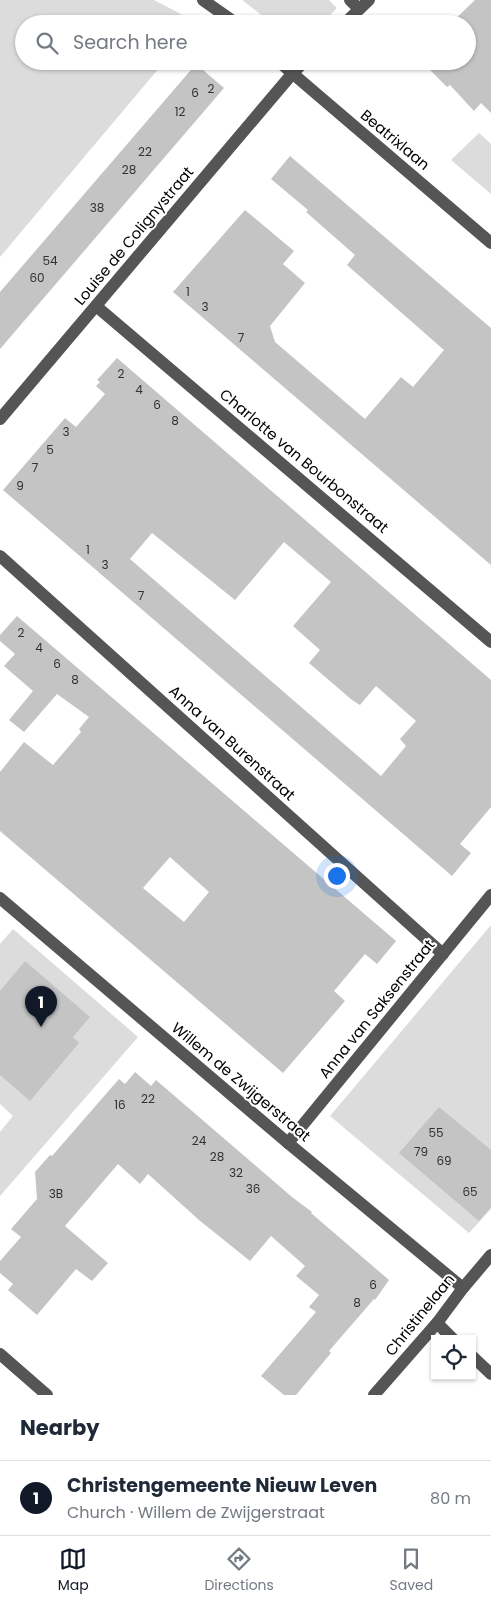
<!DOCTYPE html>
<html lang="en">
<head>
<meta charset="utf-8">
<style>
	body { margin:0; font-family:Poppins,sans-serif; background:#f2f2f3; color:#1f2937 }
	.controls { position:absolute; right:15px; bottom:15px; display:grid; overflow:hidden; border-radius:0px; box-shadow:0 1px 4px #0004 }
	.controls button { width:45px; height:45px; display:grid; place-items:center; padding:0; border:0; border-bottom:1px solid #e0e1e3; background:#fff; color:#1f2937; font:25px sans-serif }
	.you { position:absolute; left:336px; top:875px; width:18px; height:18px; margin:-12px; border:4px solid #fff; border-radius:50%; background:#1a73e8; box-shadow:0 0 0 8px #1a73e833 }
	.badge { display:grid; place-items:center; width:32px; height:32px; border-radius:50%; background:#111827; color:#fff; font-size:16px; font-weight:700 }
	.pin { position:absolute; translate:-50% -41px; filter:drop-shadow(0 1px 2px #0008) }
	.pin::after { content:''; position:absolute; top:26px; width:18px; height:15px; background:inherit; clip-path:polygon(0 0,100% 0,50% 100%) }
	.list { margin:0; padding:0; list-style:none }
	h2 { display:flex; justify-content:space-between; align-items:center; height:65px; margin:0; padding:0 20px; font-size:21px }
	h2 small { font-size:16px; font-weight:400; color:#747a83 }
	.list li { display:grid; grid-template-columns:32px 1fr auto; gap:15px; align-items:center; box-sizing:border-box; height:75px; padding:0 20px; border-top:1px solid #e0e1e3 }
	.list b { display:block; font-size:19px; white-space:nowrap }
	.list p { margin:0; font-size:16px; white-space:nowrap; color:#747a83 }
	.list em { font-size:16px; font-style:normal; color:#747a83 }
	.icon { flex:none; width:28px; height:28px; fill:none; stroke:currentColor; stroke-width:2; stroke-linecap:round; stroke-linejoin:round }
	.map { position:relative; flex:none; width:491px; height:1395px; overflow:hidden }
	.search { position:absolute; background:#fff; box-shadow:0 1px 4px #0004; left:15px; right:15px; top:15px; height:55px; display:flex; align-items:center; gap:12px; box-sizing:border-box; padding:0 18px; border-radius:28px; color:#747a83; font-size:19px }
	.sheet { height:140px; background:#fff }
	nav { display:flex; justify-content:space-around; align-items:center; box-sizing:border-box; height:70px; border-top:1px solid #e0e1e3; background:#fff; font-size:14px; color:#747a83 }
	nav a { display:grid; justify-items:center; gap:2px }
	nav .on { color:#111827 }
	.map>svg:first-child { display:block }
	.green { fill:#dcdcdc }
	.building { fill:#c4c4c4; fill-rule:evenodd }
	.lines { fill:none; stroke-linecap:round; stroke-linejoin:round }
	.minor { stroke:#555; stroke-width:12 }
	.labels { text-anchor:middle; stroke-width:4; stroke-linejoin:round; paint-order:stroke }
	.number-label { font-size:12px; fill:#313131 }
	.street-label { font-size:15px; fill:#000; stroke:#fff }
</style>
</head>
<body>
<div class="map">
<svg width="491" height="1395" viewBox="0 0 491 1395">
	<rect width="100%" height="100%" fill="#fff"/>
	<g class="green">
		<polygon points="0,0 154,0 179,13 192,24 24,24 24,61 165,61 0,257"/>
		<polygon points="242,0 329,0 337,8 321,24 273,24"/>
		<polygon points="479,133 491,144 491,194 451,160"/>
		<polygon points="491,925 491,1209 469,1233 330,1116"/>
		<polygon points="13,929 138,1037 0,1196 0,1132 13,1116 0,1104 0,944"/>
	</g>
	<g class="building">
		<polygon points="475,0 491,0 491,113 481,103 474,111 450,85 447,87 425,65 429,61 467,61 468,24 450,24"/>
		<polygon points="196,64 224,88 0,349 0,292"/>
		<polygon points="290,156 491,328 491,565 173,292 245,210 294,251 283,264 305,283 270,326 275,342 365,419 401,377 413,387 444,350 347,265 355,255 306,212 308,210 271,179"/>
		<path d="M117 358 491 680V807L460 844 471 853 452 876 3 490 65 418 76 427 105 394 96 386 100 382 97 380ZM152 533 235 600 284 542 331 582 293 626 320 650 309 663 352 700 360 705 376 686 416 721 400 739 406 746 381 776 130 559Z"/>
		<path d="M17 616 396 941 377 964 365 954 334 991 345 1001 283 1073 0 831V772L24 742 53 765 81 732 79 729 89 717 57 694 24 732 9 720 33 691 4 666 15 654 0 641V635ZM170 857 209 892 184 922 143 888Z"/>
		<polygon points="25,961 90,1017 73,1037 79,1043 30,1101 0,1075 0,991"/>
		<polygon points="135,1072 151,1086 156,1080 292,1197 312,1212 311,1213 389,1280 375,1300 374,1299 329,1351 331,1353 296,1395 284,1395 261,1376 316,1312 309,1307 319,1295 296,1276 305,1266 271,1236 250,1261 199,1220 148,1174 140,1184 118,1164 65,1226 108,1263 92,1281 76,1269 37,1315 8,1290 13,1284 0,1273 0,1261 21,1237 11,1229 37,1199 35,1172 50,1155 52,1156 119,1079 125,1084"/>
		<polygon points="439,1107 491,1150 491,1207 479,1221 399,1153"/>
	</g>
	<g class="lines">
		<g class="minor">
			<polyline points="203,0 237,24"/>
			<polyline points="350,0 359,9"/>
			<polyline points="344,24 369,0"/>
			<polyline points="278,61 491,243"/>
			<polyline points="96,306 491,642"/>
			<polyline points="0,419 292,74 305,61"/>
			<polyline points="0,556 443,954"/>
			<polyline points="0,898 288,1143 463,1288"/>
			<polyline points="288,1143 491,895"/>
			<polyline points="437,1323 453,1339"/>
			<polyline points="0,1354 47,1395"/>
			<polyline points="472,1356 491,1374"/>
			<polyline points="374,1395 437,1323 463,1288 491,1255"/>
		</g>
	</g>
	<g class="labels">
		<g class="number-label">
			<text x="211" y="93">2</text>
			<text x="195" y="97">6</text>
			<text x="180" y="116">12</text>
			<text x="145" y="156">22</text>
			<text x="129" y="174">28</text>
			<text x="97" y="212">38</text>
			<text x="50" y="265">54</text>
			<text x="37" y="282">60</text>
			<text x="188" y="296">1</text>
			<text x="205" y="311">3</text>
			<text x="241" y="342">7</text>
			<text x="121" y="378">2</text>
			<text x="139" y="394">4</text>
			<text x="157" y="409">6</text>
			<text x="175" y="425">8</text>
			<text x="66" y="436">3</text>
			<text x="50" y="454">5</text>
			<text x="35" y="472">7</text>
			<text x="20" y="490">9</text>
			<text x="88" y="554">1</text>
			<text x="105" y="569">3</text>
			<text x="141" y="600">7</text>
			<text x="21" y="637">2</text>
			<text x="39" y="652">4</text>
			<text x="57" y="668">6</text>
			<text x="75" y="684">8</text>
			<text x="148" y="1103">22</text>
			<text x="120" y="1109">16</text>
			<text x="436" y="1137">55</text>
			<text x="199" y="1145">24</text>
			<text x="421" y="1156">79</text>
			<text x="217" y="1161">28</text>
			<text x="444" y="1165">69</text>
			<text x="236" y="1177">32</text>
			<text x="253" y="1193">36</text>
			<text x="470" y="1196">65</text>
			<text x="56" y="1198">3B</text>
			<text x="373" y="1289">6</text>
			<text x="357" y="1307">8</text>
		</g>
		<g class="street-label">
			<text transform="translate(395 140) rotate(40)" y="5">Beatrixlaan</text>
			<text transform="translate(134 236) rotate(-50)" y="5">Louise de Colignystraat</text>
			<text transform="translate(304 461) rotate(40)" y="5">Charlotte van Bourbonstraat</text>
			<text transform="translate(232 743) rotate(42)" y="5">Anna van Burenstraat</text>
			<text transform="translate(377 1009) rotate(-51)" y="5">Anna van Saksenstraat</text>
			<text transform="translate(241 1082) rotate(40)" y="5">Willem de Zwijgerstraat</text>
			<text transform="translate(420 1315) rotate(-51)" y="5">Christinelaan</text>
		</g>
	</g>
</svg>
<div class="controls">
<button><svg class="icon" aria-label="locate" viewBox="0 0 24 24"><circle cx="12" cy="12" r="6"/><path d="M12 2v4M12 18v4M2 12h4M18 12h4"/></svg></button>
</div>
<div class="you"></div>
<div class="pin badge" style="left:41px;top:1027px">1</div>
<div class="search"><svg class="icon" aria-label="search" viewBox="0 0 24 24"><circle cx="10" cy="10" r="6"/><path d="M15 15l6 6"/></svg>Search here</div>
</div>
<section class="sheet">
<h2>Nearby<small></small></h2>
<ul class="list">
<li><span class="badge">1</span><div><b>Christengemeente Nieuw Leven</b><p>Church · Willem de Zwijgerstraat</p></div><em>80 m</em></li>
</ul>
</section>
<nav>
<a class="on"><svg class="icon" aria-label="map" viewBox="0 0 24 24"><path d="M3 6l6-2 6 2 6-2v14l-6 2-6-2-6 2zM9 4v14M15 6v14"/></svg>Map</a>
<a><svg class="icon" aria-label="directions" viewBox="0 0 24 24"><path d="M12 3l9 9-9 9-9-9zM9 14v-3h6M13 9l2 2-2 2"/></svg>Directions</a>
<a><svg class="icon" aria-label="saved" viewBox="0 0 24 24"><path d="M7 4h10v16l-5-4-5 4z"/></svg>Saved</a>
</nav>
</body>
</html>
